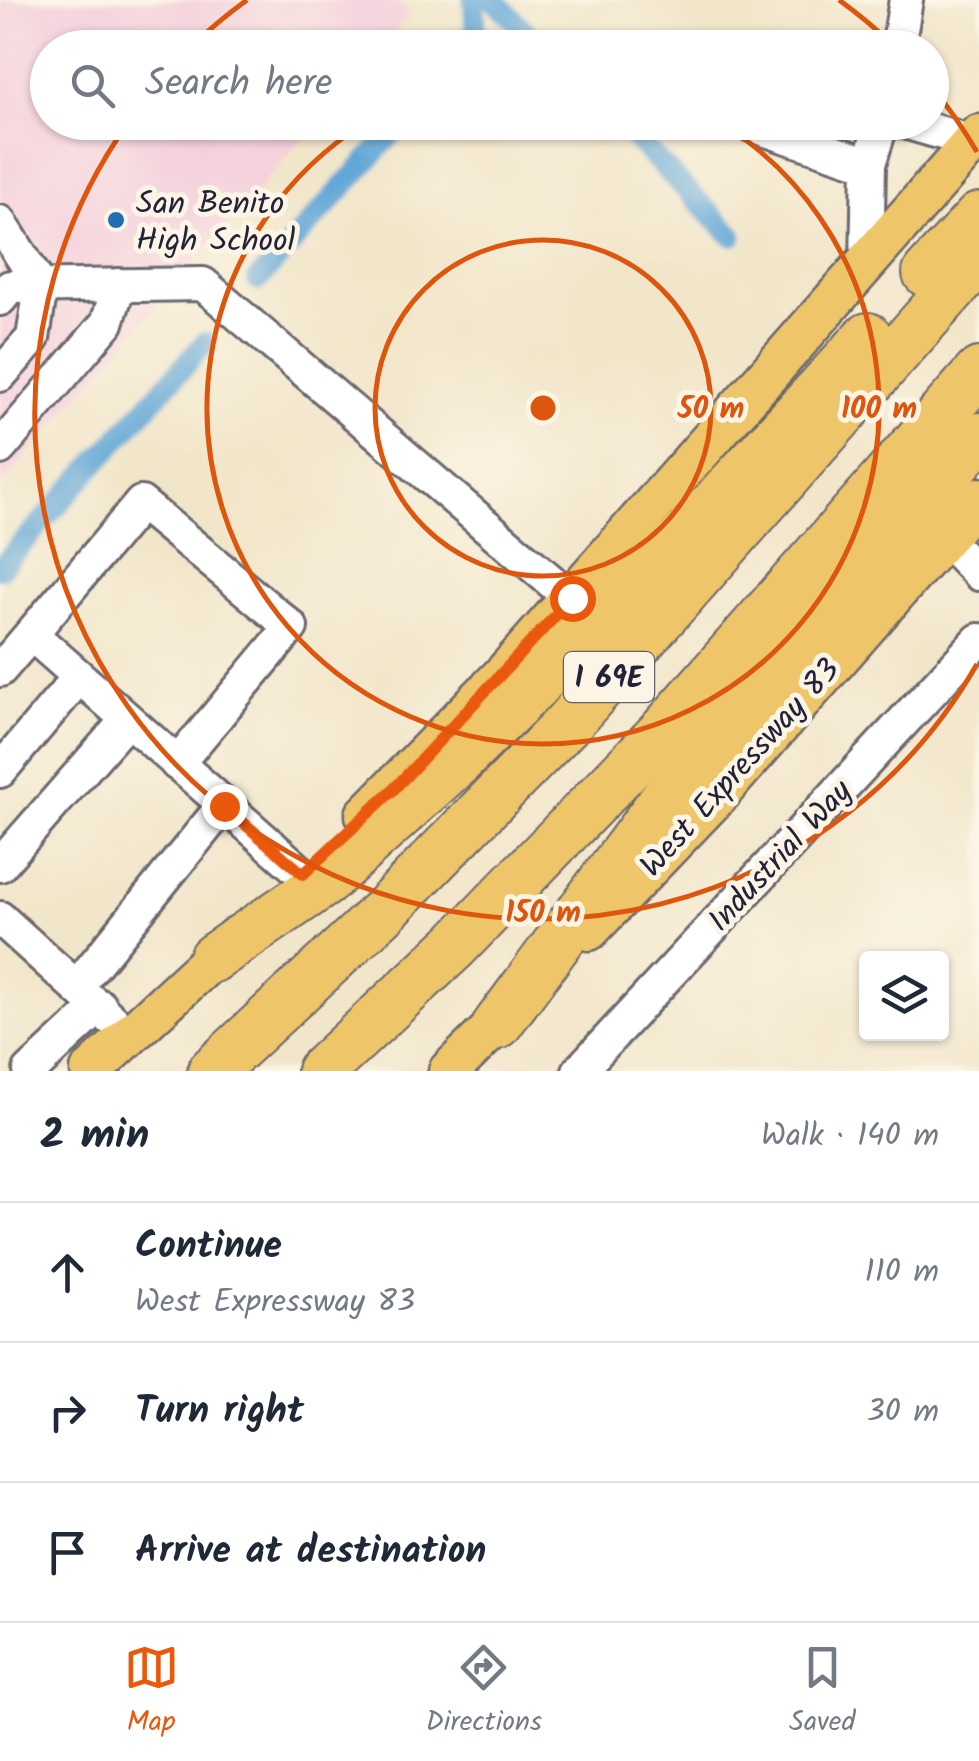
<!DOCTYPE html>
<html lang="en">
<head>
<meta charset="utf-8">
<style>
	body { margin:0; font-family:Kalam,sans-serif; background:#f6f6f7; color:#1f2937 }
	.controls { position:absolute; right:30px; bottom:30px; display:grid; overflow:hidden; border-radius:10px; box-shadow:0 2px 8px #0004 }
	.controls button { width:90px; height:90px; display:grid; place-items:center; padding:0; border:0; border-bottom:2px solid #e0e1e3; background:#fff; color:#1f2937; font:50px sans-serif }
	.stop { position:absolute; width:30px; height:30px; margin:-22px; border:8px solid #ea580c; border-radius:50%; background:#fff }
	.stop.end { background:#ea580c; border-color:#fff; box-shadow:0 2px 10px #0008 }
	.list { margin:0; padding:0; list-style:none }
	h2 { display:flex; justify-content:space-between; align-items:center; height:130px; margin:0; padding:0 40px; font-size:42px }
	h2 small { font-size:32px; font-weight:400; color:#747a83 }
	.list li { display:grid; grid-template-columns:65px 1fr auto; gap:30px; align-items:center; box-sizing:border-box; height:140px; padding:0 40px; border-top:2px solid #e0e1e3 }
	.list b { display:block; font-size:38px; white-space:nowrap }
	.list p { margin:0; font-size:32px; white-space:nowrap; color:#747a83 }
	.list em { font-size:32px; font-style:normal; color:#747a83 }
	.icon { flex:none; width:55px; height:55px; fill:none; stroke:currentColor; stroke-width:2; stroke-linecap:round; stroke-linejoin:round }
	.map { position:relative; flex:none; width:979px; height:1071px; overflow:hidden }
	.search { position:absolute; background:#fff; box-shadow:0 2px 8px #0004; left:30px; right:30px; top:30px; height:110px; display:flex; align-items:center; gap:25px; box-sizing:border-box; padding:0 35px; border-radius:55px; color:#747a83; font-size:38px }
	.sheet { height:550px; background:#fff }
	nav { display:flex; justify-content:space-around; align-items:center; box-sizing:border-box; height:140px; border-top:2px solid #e0e1e3; background:#fff; font-size:28px; color:#747a83 }
	nav a { display:grid; justify-items:center; gap:5px }
	nav .on { color:#ea580c }
	.map>svg:first-child { display:block }
	.built { fill:#f4cfdd }
	.lines { fill:none; stroke-linecap:round; stroke-linejoin:round }
	.canal { stroke:#62a7d7; stroke-width:22 }
	.minor-casing { stroke:#6b676d; stroke-width:38 }
	.major-casing { stroke:#6b676d; stroke-width:45 }
	.highway-casing { stroke:#6b676d; stroke-width:52 }
	.minor { stroke:#fff; stroke-width:32 }
	.major { stroke:#eec569; stroke-width:40 }
	.highway { stroke:#eec569; stroke-width:48 }
	.route { stroke:#ea580c; stroke-width:12 }
	.ring { fill:none; stroke:#de560e; stroke-width:5 }
	.poi-dot { fill:#1f6fb2; stroke:#fcf5e5; stroke-width:4 }
	.labels { text-anchor:middle; stroke-width:10; stroke-linejoin:round; paint-order:stroke }
	.shield { fill:#fcf5e5; stroke:#63616e; stroke-width:2.5 }
	.shield-label { font-size:30px; font-weight:bold; fill:#22223b }
	.poi-label { font-size:32px; fill:#22223b; stroke:#fcf5e5; text-anchor:start }
	.street-label { font-size:32px; fill:#22223b; stroke:#fcf5e5 }
	.centre { fill:#de560e; stroke:#fcf5e5; stroke-width:5 }
	.ring-label { font-size:30px; text-anchor:middle; font-weight:bold; fill:#de560e; stroke:#fcf5e5; stroke-width:10; stroke-linejoin:round; paint-order:stroke }
</style>
</head>
<body>
<div class="map">
<svg width="979" height="1071" viewBox="0 0 979 1071">
	<rect width="100%" height="100%" fill="#fcf5e5"/>
	<filter id="ink" filterUnits="userSpaceOnUse"><feTurbulence type="fractalNoise" baseFrequency=".01" numOctaves="2"/><feDisplacementMap in="SourceGraphic" scale="20" xChannelSelector="R" yChannelSelector="G"/><feConvolveMatrix kernelMatrix="1 2 1 2 8 2 1 2 1" color-interpolation-filters="sRGB"/></filter>
	<filter id="wash" filterUnits="userSpaceOnUse"><feTurbulence type="fractalNoise" baseFrequency=".0048" numOctaves="4" result="noise"/><feDisplacementMap in="SourceGraphic" scale="40" xChannelSelector="R" yChannelSelector="G"/><feGaussianBlur stdDeviation="2.25" result="paint"/><feColorMatrix in="noise" values="0 0 0 0 0 0 0 0 0 0 0 0 0 0 0 0 0 1.4 0 .05"/><feComposite in="paint" operator="in"/></filter>
	<g filter="url(#wash)">
		<rect width="100%" height="100%" fill="#f2e6ca"/>
		<polygon class="built" points="0,0 395,0 410,14 381,47 48,48 48,122 316,123 0,486"/>
		<g class="lines">
			<g class="canal">
				<polyline points="494,0 542,48"/>
				<polyline points="472,48 476,43 474,0"/>
				<polyline points="618,122 732,235"/>
				<polyline points="258,280 403,122"/>
				<polyline points="0,568 205,343"/>
			</g>
		</g>
	</g>
	<g filter="url(#ink)">
		<g class="lines">
			<g class="minor-casing">
				<g id="minor">
					<polyline points="898,48 906,0"/>
					<polyline points="742,122 869,164"/>
					<polyline points="904,122 973,142"/>
					<polyline points="0,222 41,287 33,338 0,375"/>
					<polyline points="867,264 869,164 882,122"/>
					<polyline points="0,299 10,287 203,284 572,599"/>
					<polyline points="0,448 107,323 119,285"/>
					<polyline points="944,538 979,574"/>
					<polyline points="31,634 141,503 291,627 177,764"/>
					<polyline points="0,670 31,634 303,874"/>
					<polyline points="0,771 79,677"/>
					<polyline points="0,865 127,720"/>
					<polyline points="0,918 129,1035"/>
					<polyline points="78,985 223,806"/>
					<polyline points="30,1071 100,1006"/>
					<polyline points="579,1071 979,640"/>
				</g>
			</g>
			<g class="major-casing">
				<g id="major">
					<polyline points="366,815 504,674 979,135"/>
					<polyline points="589,930 719,794 979,498"/>
					<polyline points="91,1071 236,937"/>
					<polyline points="449,1071 517,1004"/>
				</g>
			</g>
			<g class="highway-casing">
				<g id="highway">
					<polyline points="927,273 979,217"/>
					<polyline points="213,958 325,882 460,760 678,543 868,337"/>
					<polyline points="497,1025 667,795 979,437"/>
					<polyline points="212,1071 381,914 567,724 979,259"/>
					<polyline points="321,1071 455,946 663,731 979,372"/>
				</g>
			</g>
			<use href="#minor" class="minor"/>
			<use href="#major" class="major"/>
			<use href="#highway" class="highway"/>
		</g>
	</g>
	<g class="lines" filter="url(#ink)">
		<polyline class="route" points="224,806 303,874 394,789 572,598"/>
	</g>
	<g class="ring">
		<circle cx="543" cy="408" r="168"/>
		<path d="M721 123A336 336 0 1 1 365 123"/>
		<path d="M977 664A504 504 0 1 1 128 123M193 45A504 504 0 0 1 247 0M839 0A504 504 0 0 1 893 45M932 87A504 504 0 0 1 977 152"/>
	</g>
	<circle class="poi-dot" cx="116" cy="220" r="10"/>
	<g class="labels">
		<rect class="shield" x="564" y="652" width="90" height="50" rx="8"/>
		<g class="shield-label">
			<text x="609" y="687">I 69E</text>
		</g>
		<g class="poi-label">
			<text x="136" y="213">San Benito<tspan x="136" dy="37">High School</tspan></text>
		</g>
		<g class="street-label">
			<text transform="translate(739 767) rotate(-48)" y="11">West Expressway 83</text>
			<text transform="translate(779 855) rotate(-47)" y="11">Industrial Way</text>
		</g>
	</g>
	<circle cx="543" cy="408" r="15" class="centre"/>
	<g class="ring-label">
		<text x="711" y="418">50 m</text>
		<text x="879" y="418">100 m</text>
		<text x="543" y="922">150 m</text>
	</g>
</svg>
<div class="controls">
<button><svg class="icon" aria-label="layers" viewBox="0 0 24 24"><path d="M12 4l9 5-9 5-9-5zM3 14l9 5 9-5"/></svg></button>
</div>
<div class="stop" style="left:572px;top:598px"></div>
<div class="stop end" style="left:224px;top:806px"></div>
<div class="search"><svg class="icon" aria-label="search" viewBox="0 0 24 24"><circle cx="10" cy="10" r="6"/><path d="M15 15l6 6"/></svg>Search here</div>
</div>
<section class="sheet">
<h2>2 min<small>Walk · 140 m</small></h2>
<ul class="list">
<li><svg class="icon" aria-label="ahead" viewBox="0 0 24 24"><path d="M12 20V5M6 11l6-6 6 6"/></svg><div><b>Continue</b><p>West Expressway 83</p></div><em>110 m</em></li>
<li><svg class="icon" aria-label="right" viewBox="0 0 24 24"><path d="M7 20v-9h11M14 6l5 5-5 5"/></svg><div><b>Turn right</b></div><em>30 m</em></li>
<li><svg class="icon" aria-label="arrive" viewBox="0 0 24 24"><path d="M6 21V4h12l-3 4 3 4H6"/></svg><div><b>Arrive at destination</b></div></li>
</ul>
</section>
<nav>
<a class="on"><svg class="icon" aria-label="map" viewBox="0 0 24 24"><path d="M3 6l6-2 6 2 6-2v14l-6 2-6-2-6 2zM9 4v14M15 6v14"/></svg>Map</a>
<a><svg class="icon" aria-label="directions" viewBox="0 0 24 24"><path d="M12 3l9 9-9 9-9-9zM9 14v-3h6M13 9l2 2-2 2"/></svg>Directions</a>
<a><svg class="icon" aria-label="saved" viewBox="0 0 24 24"><path d="M7 4h10v16l-5-4-5 4z"/></svg>Saved</a>
</nav>
</body>
</html>
